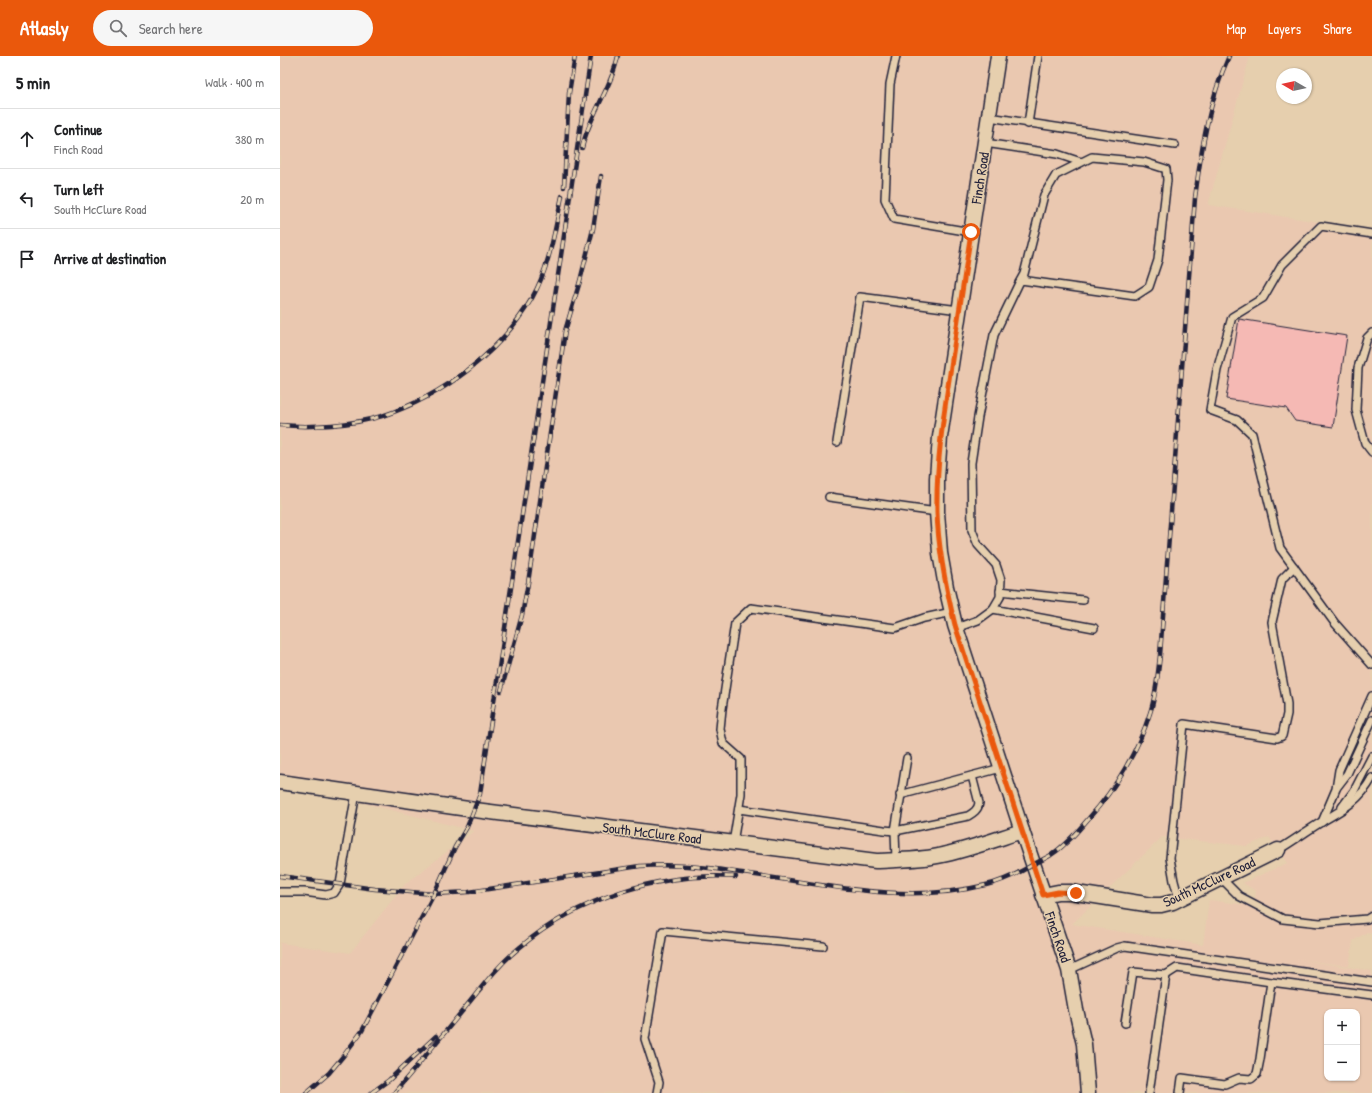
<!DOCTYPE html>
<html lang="en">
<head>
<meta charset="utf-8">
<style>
	body { margin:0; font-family:"Patrick Hand",sans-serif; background:#f6f6f6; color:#202124 }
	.controls { position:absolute; right:12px; bottom:12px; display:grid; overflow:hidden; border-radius:8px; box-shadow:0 1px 3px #0004 }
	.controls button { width:36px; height:36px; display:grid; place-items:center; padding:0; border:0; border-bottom:1px solid #e0e0e0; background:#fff; color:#202124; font:20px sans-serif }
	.compass { position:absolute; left:996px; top:12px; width:36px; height:36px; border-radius:50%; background:#fff; box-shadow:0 1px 3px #0004; rotate:279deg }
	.stop { position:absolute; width:12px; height:12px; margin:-9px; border:3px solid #ea580c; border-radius:50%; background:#fff }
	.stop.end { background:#ea580c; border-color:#fff; box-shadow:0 1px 4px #0008 }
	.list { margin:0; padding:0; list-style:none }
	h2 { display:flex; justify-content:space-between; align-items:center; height:52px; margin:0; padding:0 16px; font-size:17px }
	h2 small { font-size:13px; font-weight:400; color:#757577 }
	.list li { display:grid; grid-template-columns:26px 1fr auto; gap:12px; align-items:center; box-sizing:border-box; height:60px; padding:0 16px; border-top:1px solid #e0e0e0 }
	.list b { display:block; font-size:15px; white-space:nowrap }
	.list p { margin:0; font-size:13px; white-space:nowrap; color:#757577 }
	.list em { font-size:13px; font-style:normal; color:#757577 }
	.icon { flex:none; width:22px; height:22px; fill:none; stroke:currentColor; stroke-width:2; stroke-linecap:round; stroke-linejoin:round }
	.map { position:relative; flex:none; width:1092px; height:1037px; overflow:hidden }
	header { display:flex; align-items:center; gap:24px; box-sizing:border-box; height:56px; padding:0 20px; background:#ea580c; color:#fff }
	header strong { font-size:19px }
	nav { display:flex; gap:22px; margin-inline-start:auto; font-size:14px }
	.search { width:280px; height:36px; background:#f6f6f6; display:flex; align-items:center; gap:10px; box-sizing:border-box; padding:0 14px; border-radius:22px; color:#757577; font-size:15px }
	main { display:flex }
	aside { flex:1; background:#fff }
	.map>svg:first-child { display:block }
	.built { fill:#eac8b0; fill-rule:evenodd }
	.building { fill:#f5b9b4; stroke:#22223b }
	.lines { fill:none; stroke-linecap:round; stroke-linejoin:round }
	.lane-casing { stroke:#22223b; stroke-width:10 }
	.street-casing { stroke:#22223b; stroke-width:17 }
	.lane { stroke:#e6cfae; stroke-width:7 }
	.street { stroke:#e6cfae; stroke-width:14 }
	.rail-casing { stroke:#22223b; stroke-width:4.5 }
	.rail { stroke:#e6cfae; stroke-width:3; stroke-dasharray:9; stroke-linecap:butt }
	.route { stroke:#ea580c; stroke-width:5 }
	.labels { text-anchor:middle; stroke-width:3; stroke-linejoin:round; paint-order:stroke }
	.street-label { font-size:14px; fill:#22223b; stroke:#e6cfae }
</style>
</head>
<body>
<header>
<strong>Atlasly</strong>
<div class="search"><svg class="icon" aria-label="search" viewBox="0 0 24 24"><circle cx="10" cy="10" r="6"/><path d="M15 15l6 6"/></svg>Search here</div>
<nav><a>Map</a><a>Layers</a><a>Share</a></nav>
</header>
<main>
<aside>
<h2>5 min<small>Walk · 400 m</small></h2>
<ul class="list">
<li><svg class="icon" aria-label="ahead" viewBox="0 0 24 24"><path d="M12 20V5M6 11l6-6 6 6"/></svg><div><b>Continue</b><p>Finch Road</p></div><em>380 m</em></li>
<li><svg class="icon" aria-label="left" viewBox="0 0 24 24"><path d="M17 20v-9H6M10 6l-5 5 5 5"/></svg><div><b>Turn left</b><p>South McClure Road</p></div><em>20 m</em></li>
<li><svg class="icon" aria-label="arrive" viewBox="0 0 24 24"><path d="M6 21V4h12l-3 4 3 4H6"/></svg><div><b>Arrive at destination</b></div></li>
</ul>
</aside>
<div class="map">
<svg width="1092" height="1037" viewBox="0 0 1092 1037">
	<rect width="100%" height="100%" fill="#e6cfae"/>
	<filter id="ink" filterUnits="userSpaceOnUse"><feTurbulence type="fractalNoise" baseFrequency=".025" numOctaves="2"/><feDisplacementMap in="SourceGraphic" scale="8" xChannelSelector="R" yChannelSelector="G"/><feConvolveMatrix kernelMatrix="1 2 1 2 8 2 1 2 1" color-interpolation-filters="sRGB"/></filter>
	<g filter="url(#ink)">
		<path class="built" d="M0 0H970L928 149 1092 174V877L1087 876 1073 885 1069 910 1016 903 1092 915V1037H0V887L70 897 125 828 194 775 0 726ZM882 781 967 790 989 781 1007 807 963 827 976 835 974 850 929 844 923 889 792 868ZM1047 956H1077V1022H1047Z"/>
		<polygon class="building" points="959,263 1067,280 1053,371 1015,365 1006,352 946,343"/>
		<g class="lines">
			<g class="lane-casing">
				<g id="lane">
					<polyline points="616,0 610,28 605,143 614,163 691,176"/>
					<polyline points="709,61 895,89"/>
					<polyline points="748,68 758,0"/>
					<polyline points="705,87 777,98 801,106"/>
					<polyline points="1092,178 1041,170 1002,209 983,242 952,261 937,314 930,354 957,364 972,378 1000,492 1054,566 1092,609"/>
					<polyline points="1092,277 1087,282 1078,312 1076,354 1085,387 1092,396"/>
					<polyline points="557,386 580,241 679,254"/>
					<polyline points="549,441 657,456"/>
					<polyline points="720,535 803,544"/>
					<polyline points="713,553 814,572"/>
					<polyline points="676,572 698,564 713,553 720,541 721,524 716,509 698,489 692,474 691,407 698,361 714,279 739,227 744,218 764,139 776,119 812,101 864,106 886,113 887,124 878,204 869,231 855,240 741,224"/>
					<polyline points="1057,731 1067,718 1092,664"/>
					<polyline points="620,739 721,712"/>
					<polyline points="1062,751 1074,735 1092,700"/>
					<path d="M459 753 604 774 615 775 688 760C693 757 698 754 699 747L692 720"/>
					<polyline points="1042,766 1056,733 1059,714 1092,640"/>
					<polyline points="453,787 461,738 461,703 443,687 440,673 442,653 455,567 471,552 615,572 644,562 672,556"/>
					<path d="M998 794C1013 785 1028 774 1043 765 1064 753 1080 744 1092 722"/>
					<polyline points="616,804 615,775 627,702"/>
					<polyline points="941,822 959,840 1003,863 1040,867 1087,863 1092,860"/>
					<polyline points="0,836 24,836 46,839 54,837 60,828 76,737"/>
					<polyline points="899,843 894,825 890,802 904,668 997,682 1002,680 1007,658 1007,648 992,566 1002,523 1014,511"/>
					<polyline points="789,914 837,892 845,890 1092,926"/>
					<polyline points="991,926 1092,939"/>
					<polyline points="845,967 853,916 886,919 897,912 991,926 980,1003 977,1018 971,1023 959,1022 945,1028 902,1022 900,1037"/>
					<polyline points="377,1037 379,1026 365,983 383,875 543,890"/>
					<polyline points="869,1037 886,919"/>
				</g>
			</g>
			<g class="street-casing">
				<g id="street">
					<polyline points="718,0 660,381 657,422 657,456 660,497 666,531 675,569 742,775 789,914 796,954 804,988 808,1037"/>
					<path d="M0 726 195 754 596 805C617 804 638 804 658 800 687 794 714 784 742 775"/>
					<polyline points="763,839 778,836 790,836 872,849 881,849 893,846 998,794"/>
				</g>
			</g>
			<use href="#lane" class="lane"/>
			<use href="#street" class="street"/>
			<g class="rail-casing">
				<g id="rail">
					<path d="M302 92C309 60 331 33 338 0"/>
					<polyline points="284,131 289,37 295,0"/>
					<path d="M0 369C32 372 72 369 102 360 163 340 220 297 252 242 269 213 275 173 282 140"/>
					<polyline points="221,635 242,559 248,527 285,275 300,225 313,173 321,120"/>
					<path d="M0 820 95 833 154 838 189 836 360 810C380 809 400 809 419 811 433 812 448 815 462 817 542 828 625 849 706 829 724 825 739 817 754 808 760 805 766 802 771 799 786 789 798 775 809 762 835 733 858 695 870 657 876 639 878 618 880 599L915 142C921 94 929 44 949 0"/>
					<polyline points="26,1037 49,1017 64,999 82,975 154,838 175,791 187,771 200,738 311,0"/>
					<polyline points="91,1037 109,1024 156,980"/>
					<path d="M114 1037C138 1009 161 981 184 953 201 932 218 909 239 892 298 842 379 816 456 821"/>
				</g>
			</g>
			<use href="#rail" class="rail"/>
		</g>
	</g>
	<g class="lines" filter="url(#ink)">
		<path class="route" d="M691 176C684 223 677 270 670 317 663 363 656 409 657 456 658 494 666 532 675 569L763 839 778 836 796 837"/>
	</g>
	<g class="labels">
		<g class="street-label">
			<text transform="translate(700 122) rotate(-81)" y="5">Finch Road</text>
			<text transform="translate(372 777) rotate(7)" y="5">South McClure Road</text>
			<text transform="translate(929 826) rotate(-25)" y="5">South McClure Road</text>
			<text transform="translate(778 881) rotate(71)" y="5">Finch Road</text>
		</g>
	</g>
</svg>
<div class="controls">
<button>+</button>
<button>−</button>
</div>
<svg class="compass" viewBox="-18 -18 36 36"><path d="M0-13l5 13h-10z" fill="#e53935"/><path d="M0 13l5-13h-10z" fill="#757577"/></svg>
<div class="stop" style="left:691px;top:176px"></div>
<div class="stop end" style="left:796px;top:837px"></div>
</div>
</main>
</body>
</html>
